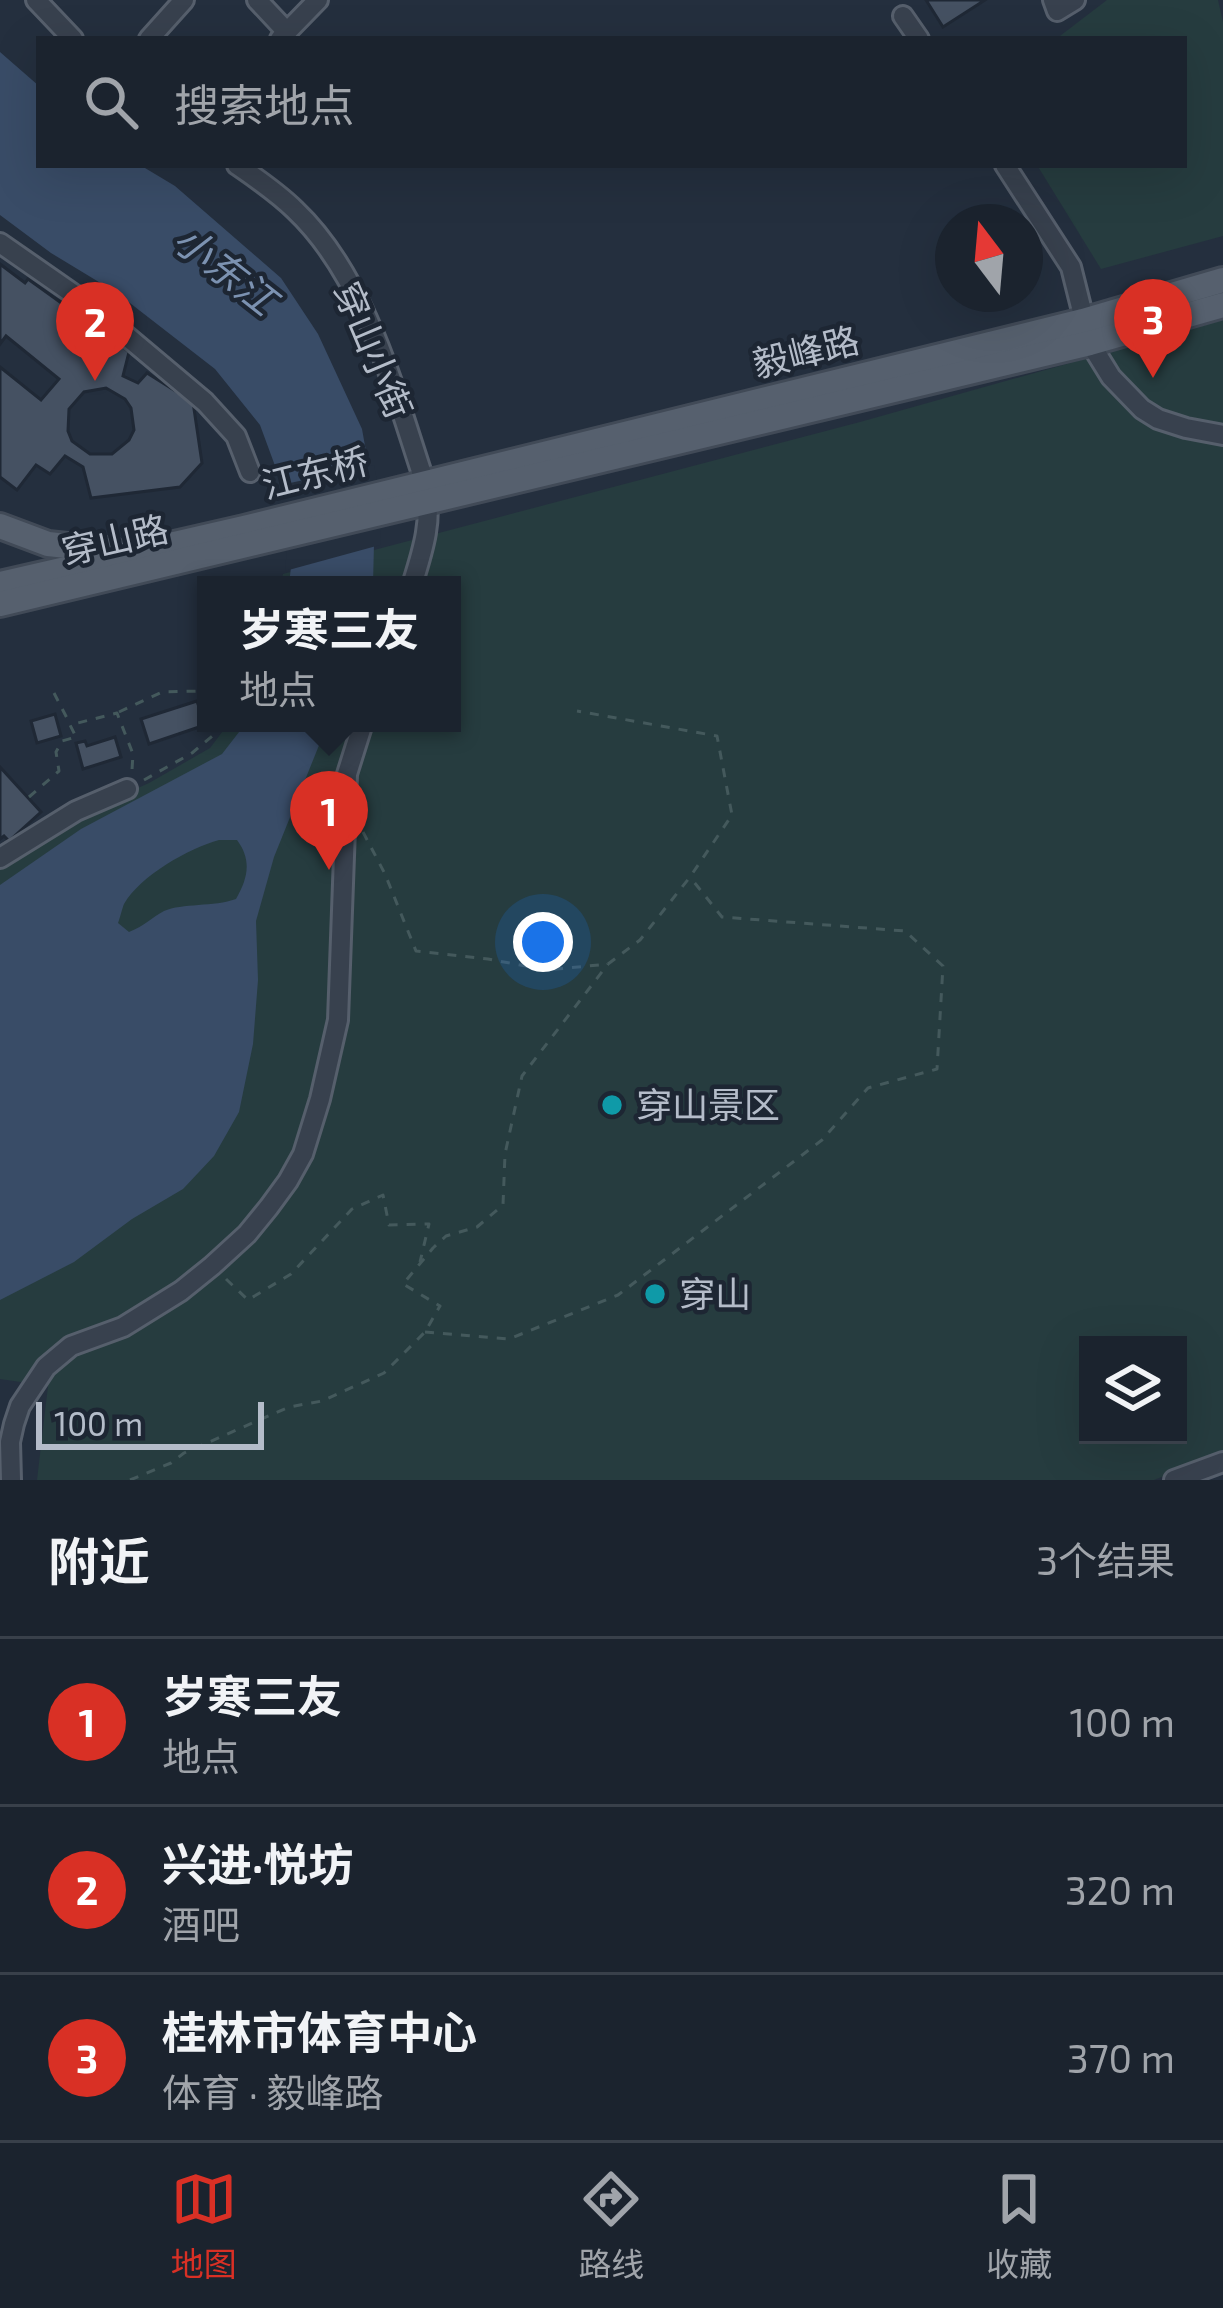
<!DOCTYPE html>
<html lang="zh">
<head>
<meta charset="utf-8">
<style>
	body { margin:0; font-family:"Exo 2","Noto Sans SC",sans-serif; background:#242b36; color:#f1f3f6 }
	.controls { position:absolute; right:36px; bottom:36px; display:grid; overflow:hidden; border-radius:0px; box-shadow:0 12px 48px #0002 }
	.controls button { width:108px; height:108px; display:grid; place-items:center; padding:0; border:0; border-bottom:3px solid #39404a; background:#1b232e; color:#f1f3f6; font:60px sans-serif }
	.compass { position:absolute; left:935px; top:204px; width:108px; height:108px; border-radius:50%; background:#1b232e; box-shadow:0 12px 48px #0002; rotate:344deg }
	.scale { position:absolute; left:36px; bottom:30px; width:228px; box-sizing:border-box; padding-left:12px; border:6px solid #b4bcc9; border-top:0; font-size:33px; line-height:42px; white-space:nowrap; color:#b4bcc9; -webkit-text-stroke:9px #1d2633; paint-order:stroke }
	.you { position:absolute; left:543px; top:942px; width:42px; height:42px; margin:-30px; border:9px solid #fff; border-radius:50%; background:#1a73e8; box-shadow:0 0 0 18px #1a73e833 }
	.badge { display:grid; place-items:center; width:78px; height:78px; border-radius:50%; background:#d93025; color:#fff; font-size:39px; font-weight:700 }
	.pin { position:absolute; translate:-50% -99px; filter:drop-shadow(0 3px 6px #0008) }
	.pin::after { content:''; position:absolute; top:63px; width:42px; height:36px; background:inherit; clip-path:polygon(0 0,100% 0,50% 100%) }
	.popup { position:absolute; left:197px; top:576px; width:264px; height:156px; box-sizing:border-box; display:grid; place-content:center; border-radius:0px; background:#1b232e; filter:drop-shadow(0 3px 9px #0005); font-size:39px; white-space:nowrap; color:#a0a4aa }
	.popup b { font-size:45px; color:#f1f3f6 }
	.popup::after { content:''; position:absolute; left:50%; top:100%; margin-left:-24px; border:24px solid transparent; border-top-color:#1b232e }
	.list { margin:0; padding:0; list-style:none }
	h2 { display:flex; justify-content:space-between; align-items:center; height:156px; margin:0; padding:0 48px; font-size:51px }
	h2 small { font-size:39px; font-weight:400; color:#a0a4aa }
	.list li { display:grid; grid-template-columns:78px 1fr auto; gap:36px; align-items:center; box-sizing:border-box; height:168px; padding:0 48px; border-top:3px solid #39404a }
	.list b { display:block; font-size:45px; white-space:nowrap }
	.list p { margin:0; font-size:39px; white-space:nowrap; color:#a0a4aa }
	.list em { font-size:39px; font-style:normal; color:#a0a4aa }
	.icon { flex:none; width:66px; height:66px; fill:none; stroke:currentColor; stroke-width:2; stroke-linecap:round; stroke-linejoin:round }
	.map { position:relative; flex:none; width:1223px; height:1480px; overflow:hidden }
	.search { position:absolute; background:#1b232e; box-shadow:0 12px 48px #0002; left:36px; right:36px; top:36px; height:132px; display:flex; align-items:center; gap:30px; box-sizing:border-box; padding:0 42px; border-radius:0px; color:#a0a4aa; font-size:45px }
	.sheet { height:660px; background:#1b232e }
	nav { display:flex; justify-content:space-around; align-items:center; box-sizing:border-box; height:168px; border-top:3px solid #39404a; background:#1b232e; font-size:33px; color:#a0a4aa }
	nav a { display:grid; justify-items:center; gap:6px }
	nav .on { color:#d93025 }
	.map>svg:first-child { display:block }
	.green { fill:#263c3f; fill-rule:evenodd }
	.water { fill:#394c67; fill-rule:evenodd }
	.pier { fill:#242f3e }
	.building { fill:#455162; stroke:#1f2835; stroke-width:3; fill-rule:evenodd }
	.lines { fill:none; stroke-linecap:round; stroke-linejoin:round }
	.minor-casing { stroke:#565f6c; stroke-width:24 }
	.major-casing { stroke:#414a57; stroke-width:30 }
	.path { stroke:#44595c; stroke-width:3; stroke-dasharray:9 9; stroke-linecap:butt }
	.minor { stroke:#38414e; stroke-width:18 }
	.major { stroke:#56606e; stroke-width:24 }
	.culture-dot { fill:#0f9aa8; stroke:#1d2633; stroke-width:4.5 }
	.labels { text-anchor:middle; stroke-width:9; stroke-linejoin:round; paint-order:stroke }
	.street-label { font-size:36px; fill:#b4bcc9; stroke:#1d2633 }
	.poi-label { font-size:36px; fill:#b4bcc9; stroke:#1d2633; text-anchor:start }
	.water-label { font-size:39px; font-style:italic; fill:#7c92b1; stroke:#1d2633 }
</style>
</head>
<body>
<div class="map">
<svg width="1223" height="1480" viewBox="0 0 1223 1480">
	<rect width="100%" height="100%" fill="#242f3e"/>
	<g class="green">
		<polygon points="1107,0 1218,0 1223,22 1223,236 1101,269 1037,165 1184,165 1184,39 1056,39"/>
		<path d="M1223 320V1453L1154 1480H37L48 1386 0 1379V866L75 816 149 783 210 748 229 723H452V585H281L283 574 860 422ZM1088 1345H1178V1435H1088Z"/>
	</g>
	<g class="water">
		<polygon points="0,52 39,86 39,165 140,165 175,186 281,278 318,334 362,429 375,502 373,585 289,585 293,548 281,482 260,425 215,369 117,293 51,253 0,215"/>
		<path d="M246 723H328L274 857 256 921 258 980 253 1044 239 1112 214 1156 183 1189 132 1219 74 1262 0 1300V885L81 829 222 754ZM219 840H237C252 860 248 878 236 899 214 907 182 903 164 911 152 917 145 926 129 932L118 923C119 921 123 906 124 904 140 876 189 848 219 840Z"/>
	</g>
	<polygon class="pier" points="374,465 381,502 380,545 285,571 287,548 276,486"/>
	<g class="building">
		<polygon points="926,0 985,0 943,27"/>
		<path d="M0 264 25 283 28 279 74 312 77 307 129 352 123 376 138 383 147 373 193 402 202 463 180 487 91 498 83 467 65 456 50 474 36 465 17 490 0 477V367L41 400 59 379 6 336 0 344ZM106 388 125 399 131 408 134 430 129 440 112 454H90L72 441 68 431 69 409 84 392Z"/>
		<polygon points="197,701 205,725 149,744 141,719"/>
		<polygon points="55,714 61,736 37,743 31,721"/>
		<polygon points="115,737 121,757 83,769 76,743 85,741 87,746"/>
		<polygon points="0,767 41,812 9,841 4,836 0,839"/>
	</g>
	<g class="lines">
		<g class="minor-casing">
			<g id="minor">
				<polyline points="36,0 73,39"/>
				<polyline points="257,0 287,32"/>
				<polyline points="1053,0 1057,11 1075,0"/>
				<polyline points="903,16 919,39"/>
				<polyline points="149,39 184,0"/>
				<polyline points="280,39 318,0"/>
				<path d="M237 165C256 178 278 193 295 210 366 277 395 393 425 483 433 520 423 550 412 585"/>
				<polyline points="1005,165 1071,267 1090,343 1111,377 1142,409 1158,419 1186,428 1223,435"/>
				<polyline points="0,243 92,307 205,402 236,436 250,472"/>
				<polyline points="0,858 76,811 127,789"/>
				<polyline points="11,1480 10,1442 14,1424 20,1406 46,1367 71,1346 123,1327 181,1291 212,1266 247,1234 269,1207 288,1181 303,1154 320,1099 338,1020 347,774 363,723"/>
				<polyline points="1174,1480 1223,1462"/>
			</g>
		</g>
		<g class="major-casing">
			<g id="major">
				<polyline points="0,526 48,544 114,551"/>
				<polyline points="0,584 244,528 1083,321 1223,280"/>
				<polyline points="0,604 1090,343 1223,305"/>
			</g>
		</g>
		<g class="path">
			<polyline points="54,693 70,724"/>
			<polyline points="119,712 162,692 201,691 206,704"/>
			<polyline points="144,780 192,753 216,733 213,723"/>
			<polyline points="29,797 59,771 56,752 62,741 76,737 70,725 117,713 133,754 132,770"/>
			<polyline points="363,832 385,874 416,951 488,959 547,970 608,964 640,940 690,877 732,815 717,736 577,711"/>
			<polyline points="226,1279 248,1300 291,1274 352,1209 383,1195 389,1225 429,1224 420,1262"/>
			<polyline points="425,1332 509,1339 618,1295 822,1140 868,1088 937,1069 943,966 905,931 722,917 690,877"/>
			<polyline points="130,1480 171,1463 184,1453 289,1407 322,1401 384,1373 425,1332 440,1306 403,1284 433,1248 446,1236 477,1227 503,1205 505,1154 522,1076 608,964"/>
		</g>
		<use href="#minor" class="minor"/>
		<use href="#major" class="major"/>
	</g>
	<g class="culture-dot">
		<circle cx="612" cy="1105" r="12"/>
		<circle cx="655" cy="1294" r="12"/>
	</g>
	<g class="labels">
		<g class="street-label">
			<text transform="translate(373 350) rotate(67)" y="13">穿山小街</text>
			<text transform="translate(806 352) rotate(-14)" y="13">毅峰路</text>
			<text transform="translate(315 473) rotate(-14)" y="13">江东桥</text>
			<text transform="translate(115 540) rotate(-13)" y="13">穿山路</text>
		</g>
		<g class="poi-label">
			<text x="636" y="1118">穿山景区</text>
			<text x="679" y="1307">穿山</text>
		</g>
		<g class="water-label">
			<text transform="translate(225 270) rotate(38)" y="14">小东江</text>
		</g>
	</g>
</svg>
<div class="controls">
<button><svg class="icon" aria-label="layers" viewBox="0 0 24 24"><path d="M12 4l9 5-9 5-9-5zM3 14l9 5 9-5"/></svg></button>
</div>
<svg class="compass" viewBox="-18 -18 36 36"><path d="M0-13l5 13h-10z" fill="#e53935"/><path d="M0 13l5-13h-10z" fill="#a0a4aa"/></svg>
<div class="scale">100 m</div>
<div class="you"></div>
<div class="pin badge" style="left:329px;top:870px">1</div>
<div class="popup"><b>岁寒三友</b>地点</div>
<div class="pin badge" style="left:95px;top:381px">2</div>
<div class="pin badge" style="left:1153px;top:378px">3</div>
<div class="search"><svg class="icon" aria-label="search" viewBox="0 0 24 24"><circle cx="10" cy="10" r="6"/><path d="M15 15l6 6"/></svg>搜索地点</div>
</div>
<section class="sheet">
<h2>附近<small>3个结果</small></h2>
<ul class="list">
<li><span class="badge">1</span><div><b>岁寒三友</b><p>地点</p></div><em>100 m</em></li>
<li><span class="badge">2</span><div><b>兴进·悦坊</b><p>酒吧</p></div><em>320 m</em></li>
<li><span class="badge">3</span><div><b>桂林市体育中心</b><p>体育 · 毅峰路</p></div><em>370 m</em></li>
</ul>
</section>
<nav>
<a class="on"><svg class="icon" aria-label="map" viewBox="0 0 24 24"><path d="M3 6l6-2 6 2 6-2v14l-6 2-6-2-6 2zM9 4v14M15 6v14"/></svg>地图</a>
<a><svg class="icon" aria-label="directions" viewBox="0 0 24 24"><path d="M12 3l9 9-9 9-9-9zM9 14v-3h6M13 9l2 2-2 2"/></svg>路线</a>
<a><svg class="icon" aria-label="saved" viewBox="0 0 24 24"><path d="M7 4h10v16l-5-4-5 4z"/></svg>收藏</a>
</nav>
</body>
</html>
